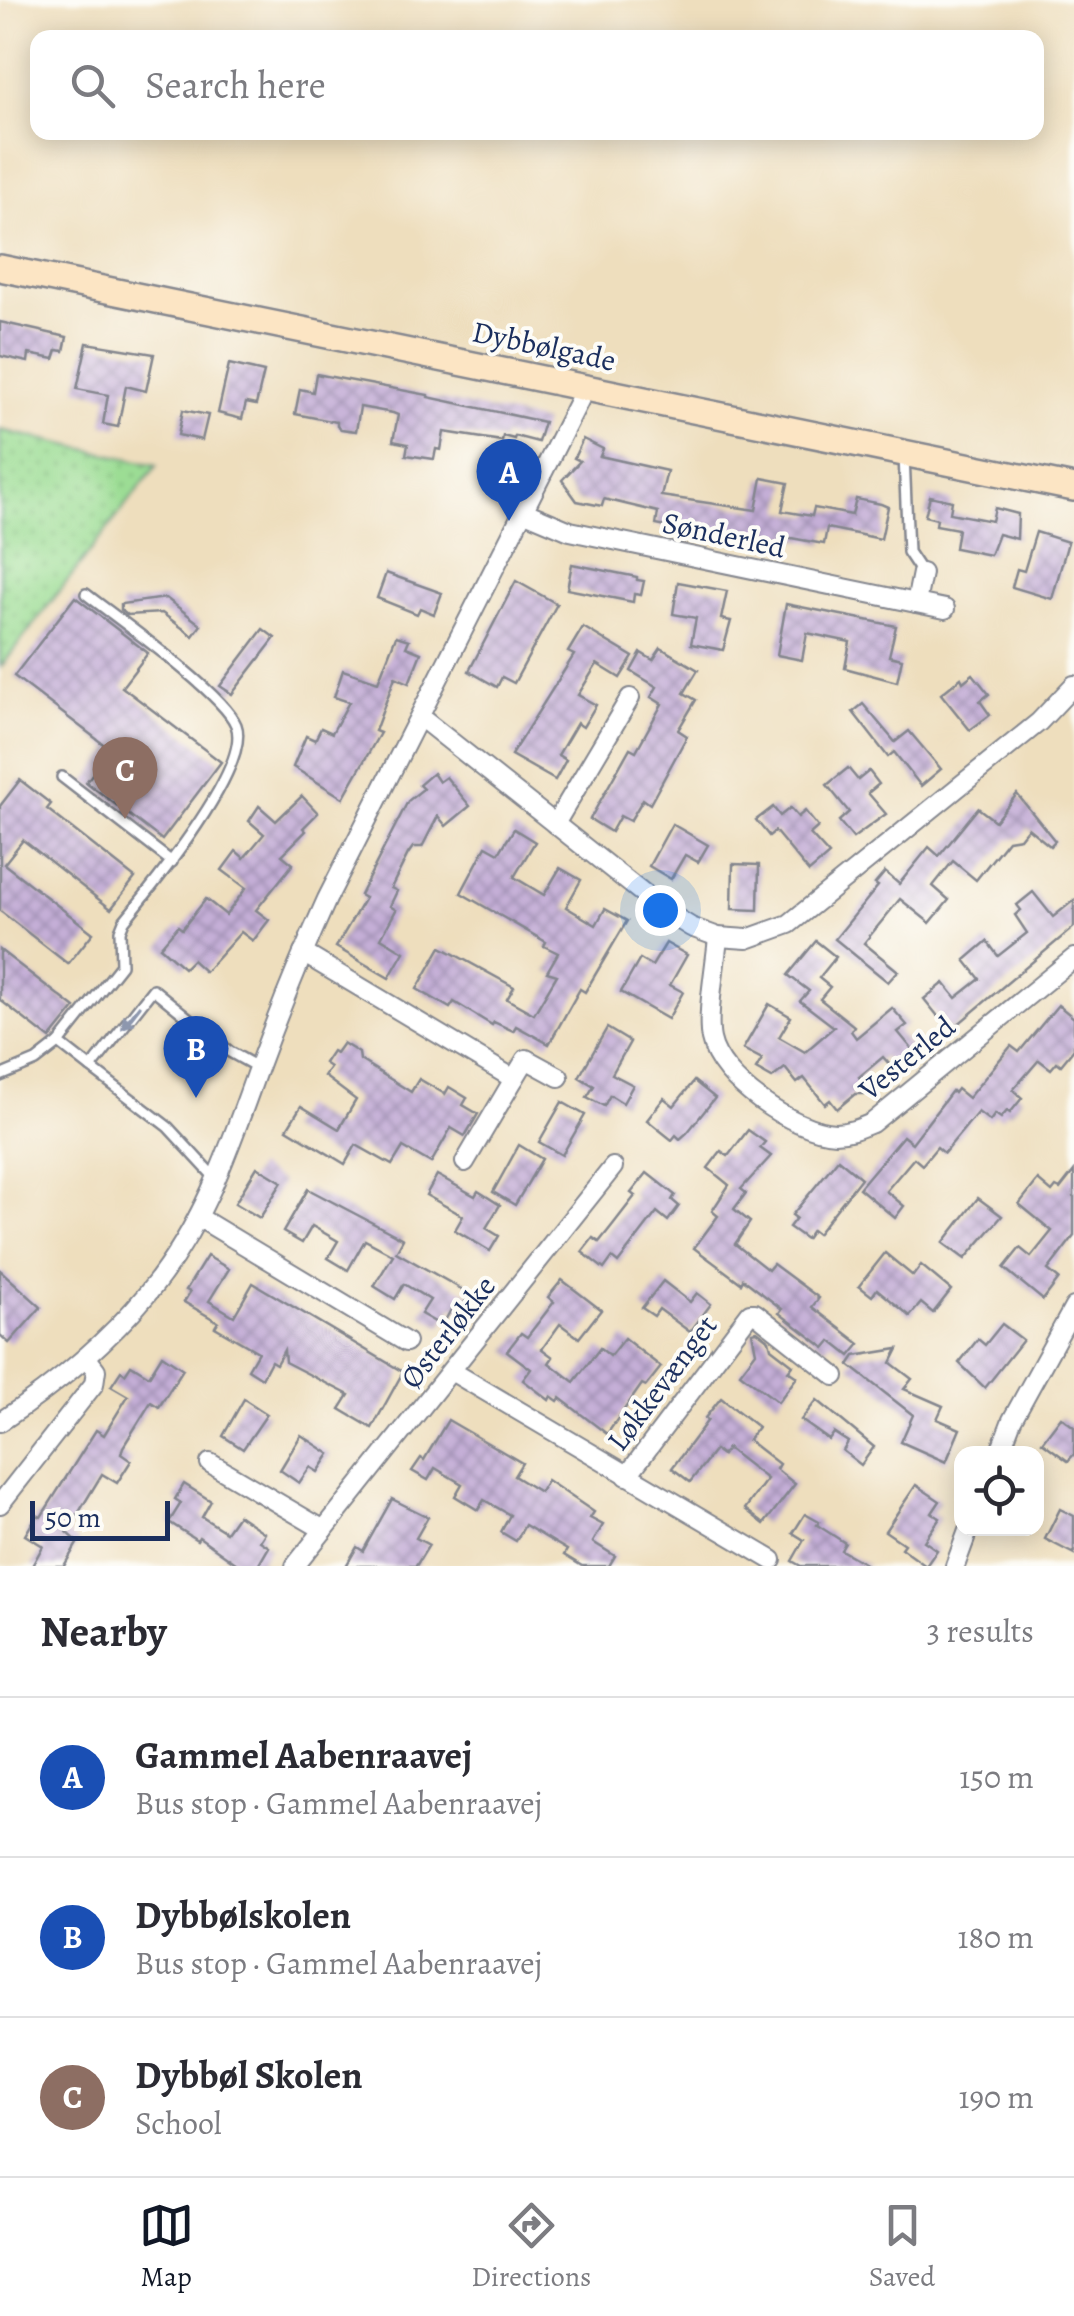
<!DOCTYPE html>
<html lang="en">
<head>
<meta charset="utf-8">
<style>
	body { margin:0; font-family:Alegreya,serif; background:#f7f7f7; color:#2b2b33 }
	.controls { position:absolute; right:30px; bottom:30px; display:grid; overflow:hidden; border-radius:20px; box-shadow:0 5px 25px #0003 }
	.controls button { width:90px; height:90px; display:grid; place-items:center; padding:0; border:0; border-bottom:2px solid #e1e1e2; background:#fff; color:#2b2b33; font:50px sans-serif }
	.scale { position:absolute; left:30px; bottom:25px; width:140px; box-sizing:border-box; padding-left:10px; border:5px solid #1b2f5e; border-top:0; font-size:28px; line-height:35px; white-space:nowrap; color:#1b2f5e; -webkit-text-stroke:8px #fdfcf7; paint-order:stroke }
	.you { position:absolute; left:660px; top:910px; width:35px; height:35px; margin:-25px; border:8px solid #fff; border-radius:50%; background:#1a73e8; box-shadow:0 0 0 15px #1a73e833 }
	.badge { display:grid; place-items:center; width:65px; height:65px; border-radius:50%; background:#111827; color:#fff; font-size:32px; font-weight:700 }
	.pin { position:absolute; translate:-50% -82px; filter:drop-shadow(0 2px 5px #0008) }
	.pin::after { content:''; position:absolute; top:52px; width:35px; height:30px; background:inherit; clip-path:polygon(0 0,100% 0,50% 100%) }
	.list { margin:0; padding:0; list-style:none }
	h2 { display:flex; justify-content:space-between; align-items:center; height:130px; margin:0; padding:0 40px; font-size:42px }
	h2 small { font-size:32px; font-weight:400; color:#7c7c81 }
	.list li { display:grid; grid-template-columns:65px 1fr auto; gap:30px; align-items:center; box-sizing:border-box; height:160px; padding:0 40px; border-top:2px solid #e1e1e2 }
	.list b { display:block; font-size:38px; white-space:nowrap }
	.list p { margin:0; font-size:32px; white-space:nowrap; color:#7c7c81 }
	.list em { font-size:32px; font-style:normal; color:#7c7c81 }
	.icon { flex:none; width:55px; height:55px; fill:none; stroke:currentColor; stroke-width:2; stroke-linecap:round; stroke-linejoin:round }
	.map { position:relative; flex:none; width:1074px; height:1566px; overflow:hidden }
	.search { position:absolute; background:#fff; box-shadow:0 5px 25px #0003; left:30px; right:30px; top:30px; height:110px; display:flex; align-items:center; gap:25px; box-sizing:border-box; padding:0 35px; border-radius:20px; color:#7c7c81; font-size:38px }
	.sheet { height:610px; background:#fff }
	nav { display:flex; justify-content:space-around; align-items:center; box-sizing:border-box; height:140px; border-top:2px solid #e1e1e2; background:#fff; font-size:28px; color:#7c7c81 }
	nav a { display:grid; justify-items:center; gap:5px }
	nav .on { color:#111827 }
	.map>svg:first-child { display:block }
	.park { fill:url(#park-dots); stroke:#5c8679; stroke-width:2.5 }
	.building { fill:url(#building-cross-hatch) }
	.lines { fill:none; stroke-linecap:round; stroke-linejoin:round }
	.lane-casing { stroke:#84868e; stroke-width:14 }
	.street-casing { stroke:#84868e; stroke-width:22 }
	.secondary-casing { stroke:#84868e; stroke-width:30 }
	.lane { stroke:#fff; stroke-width:9 }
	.street { stroke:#fff; stroke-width:18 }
	.secondary { stroke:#fce5c4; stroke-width:25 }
	.oneway { fill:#8d97ae }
	.labels { text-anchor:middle; stroke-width:8; stroke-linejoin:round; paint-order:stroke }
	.street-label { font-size:30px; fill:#1b2f5e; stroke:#fdfcf7 }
</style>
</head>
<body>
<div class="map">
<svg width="1074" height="1566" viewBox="0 0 1074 1566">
	<defs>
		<pattern id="park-dots" width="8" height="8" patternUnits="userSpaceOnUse" patternTransform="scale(2.5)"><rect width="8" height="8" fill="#9cdd94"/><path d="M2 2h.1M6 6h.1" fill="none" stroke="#86be82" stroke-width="1.8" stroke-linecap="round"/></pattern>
		<pattern id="building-cross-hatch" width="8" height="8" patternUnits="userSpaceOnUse" patternTransform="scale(2.5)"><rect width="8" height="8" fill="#c5afd7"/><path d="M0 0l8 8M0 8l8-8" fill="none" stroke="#9f8fb2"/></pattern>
	</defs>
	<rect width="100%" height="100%" fill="#fdfcf7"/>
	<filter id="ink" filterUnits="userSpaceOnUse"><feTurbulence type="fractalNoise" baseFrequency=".01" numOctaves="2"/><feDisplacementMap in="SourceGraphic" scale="20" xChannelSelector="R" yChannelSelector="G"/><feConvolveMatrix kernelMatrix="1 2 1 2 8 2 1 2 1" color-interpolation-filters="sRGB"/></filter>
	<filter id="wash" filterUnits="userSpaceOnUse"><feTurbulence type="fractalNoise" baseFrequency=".0048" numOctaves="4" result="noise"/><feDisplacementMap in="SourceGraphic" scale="40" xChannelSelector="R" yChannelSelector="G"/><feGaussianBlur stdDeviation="2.25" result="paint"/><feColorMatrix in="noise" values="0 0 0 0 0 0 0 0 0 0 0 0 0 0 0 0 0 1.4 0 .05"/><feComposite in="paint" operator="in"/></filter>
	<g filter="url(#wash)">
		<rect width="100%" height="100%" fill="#eedebd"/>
		<polygon class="park" points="0,430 157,465 0,668"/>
		<g id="blocks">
			<g class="building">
				<polygon points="0,322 67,337 64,351 57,350 54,359 29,354 28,362 0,356"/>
				<polygon points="87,343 154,354 146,391 126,386 118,427 103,424 108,395 77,389"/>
				<polygon points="229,364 264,372 256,405 246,403 242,419 218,413"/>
				<polygon points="316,374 428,395 428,397 544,422 538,442 515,436 514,439 503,436 502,441 444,432 441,450 436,449 434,459 406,455 408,444 393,441 398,415 393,413 360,407 356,431 341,429 337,426 337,422 295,414 300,389 313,392"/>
				<polygon points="183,410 208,415 202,440 178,435"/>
				<polygon points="583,439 603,449 600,456 667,471 661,496 756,510 762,478 788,483 782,511 812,516 814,508 852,515 856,499 881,504 888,507 881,539 827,528 824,544 780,536 778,548 656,525 658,512 604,499 602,506 577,501 562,480 580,461 574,458"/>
				<polygon points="930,496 952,501 950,513 992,521 995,508 1018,514 1017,539 998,534 990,555 955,548 958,529 936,525 937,519 925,516"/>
				<polygon points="1036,532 1068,542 1052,599 1012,587 1017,569 1024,571"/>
				<polygon points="572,564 637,577 637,580 644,581 641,595 634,594 633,602 567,589"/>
				<polygon points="386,573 442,593 434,614 420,608 417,614 377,598"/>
				<polygon points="516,581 557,604 514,683 502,677 497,687 469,671"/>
				<polygon points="678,582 727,591 721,619 731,621 723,650 691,644 696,618 673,614"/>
				<polygon points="75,597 148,653 122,687 221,762 162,840 86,782 111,750 14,676"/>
				<polygon points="166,598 201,625 193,636 162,613 127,615 121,610 121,604"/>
				<polygon points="786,604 896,626 889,656 902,659 897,682 845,668 850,642 807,633 802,660 777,655"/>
				<polygon points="583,627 633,657 620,678 597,664 578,695 596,705 583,727 577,723 558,755 566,760 555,780 511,755 574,655 568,652"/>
				<polygon points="263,629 275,638 232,694 220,686"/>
				<polygon points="396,636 409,640 406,647 421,653 409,683 395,677 375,731 380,733 343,798 293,767 306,736 315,740 321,728 332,733 349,702 334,697 343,670 378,682"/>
				<polygon points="661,648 698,670 684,693 696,700 678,730 687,736 650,804 643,799 630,821 620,816 611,832 590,819 630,748 636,751 662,704 651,697 657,687 631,671 641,653 653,660"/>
				<polygon points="973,674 989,694 980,701 990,715 970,730 941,694 961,678 963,682"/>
				<polygon points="863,704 895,742 909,731 941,769 921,786 894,752 888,757 853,712"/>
				<polygon points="848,768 858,780 869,771 879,784 868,793 886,814 853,838 839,821 849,812 827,785"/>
				<polygon points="433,773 439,782 446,777 470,806 446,826 438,816 422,847 413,847 408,854 391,888 397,891 390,906 396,910 381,938 404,952 389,978 336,947 365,898 360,895 408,801 423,789 419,785"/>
				<polygon points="20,780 51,804 47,809 135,878 111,909 23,840 4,864 93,933 68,964 0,911 0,806"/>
				<polygon points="1017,794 1055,841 1050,846 1028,828 1020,838 1008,840 976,880 953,861 933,886 949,900 930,923 900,899 864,943 898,971 888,982 835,939 878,886 875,884 885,872 899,884 929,847 939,856 978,808 995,821"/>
				<polygon points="302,796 318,813 303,828 306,831 282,855 293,864 256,910 269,920 253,941 241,932 205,972 192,960 184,968 160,947 178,926 182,929 206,899 226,915 246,888 222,870 236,851 244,858 264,834 249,821 259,806 276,821"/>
				<polygon points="773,807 780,816 790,808 798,817 805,811 818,827 810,834 829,855 809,872 775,831 769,836 756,820"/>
				<polygon points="672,824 708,845 698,862 685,855 671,879 649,866"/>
				<polygon points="514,829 535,842 514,877 544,895 560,868 581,880 566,907 596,925 605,909 627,921 585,992 580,989 549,1044 516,1026 513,1031 494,1022 492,1025 454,1002 450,1008 417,989 441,947 514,987 507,999 534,1014 557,975 547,972 558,953 544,946 546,942 461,893 486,846 499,853"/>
				<polygon points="733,864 759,865 758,910 732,909"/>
				<polygon points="1033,892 1053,917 1074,900 1074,927 950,1031 924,999 944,983 956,998 980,979 965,960 987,941 998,956 1027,933 1015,915 1021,910 1017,905"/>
				<polygon points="816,941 836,957 819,978 830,987 820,999 854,1026 851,1031 856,1038 892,1008 907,1025 898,1032 918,1056 897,1073 883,1057 859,1077 871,1094 855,1094 837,1109 830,1100 825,1104 804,1078 797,1083 785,1068 772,1078 756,1069 762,1059 743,1049 769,1004 791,1017 779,1037 805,1052 834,1027 800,1001 809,991 788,975"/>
				<polygon points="666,943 687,955 670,985 683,992 668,1019 621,992 640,959 652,966"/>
				<polygon points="0,950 75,1008 50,1039 0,1000"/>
				<polygon points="1058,1005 1074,1018 1074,1049 1061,1065 1057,1062 1051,1069 1039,1060 1013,1090 1022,1098 1010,1113 1007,1111 1001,1118 995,1114 990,1121 978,1112 944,1153 937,1147 922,1165 914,1158 886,1191 904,1206 895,1218 859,1188 903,1136 912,1143 952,1091 954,1093 957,1089 968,1098 1011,1046 1019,1052"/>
				<polygon points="607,1028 630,1042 612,1074 633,1085 623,1103 610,1095 604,1106 587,1097 594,1086 579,1077"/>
				<polygon points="343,1043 359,1053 360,1060 411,1092 419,1079 445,1094 449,1087 467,1098 463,1105 478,1114 465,1136 451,1128 431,1163 403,1147 392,1165 356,1145 345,1164 287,1129 301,1106 339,1129 356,1100 324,1076 330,1067 324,1063 332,1051 336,1053"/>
				<polygon points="694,1081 715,1098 687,1133 680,1139 676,1135 672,1140 647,1120 664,1098 674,1106"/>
				<polygon points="562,1102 585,1115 562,1155 539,1142"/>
				<polygon points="748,1130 765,1142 760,1148 771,1156 741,1189 746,1193 734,1209 750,1222 735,1244 768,1270 773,1264 819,1298 812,1307 860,1344 850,1356 831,1341 825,1348 779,1313 782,1309 743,1279 741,1283 694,1248 718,1216 712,1211 729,1185 708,1168 721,1151 728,1156"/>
				<polygon points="519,1145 542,1159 515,1205 493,1192"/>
				<polygon points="838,1159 861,1178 817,1234 812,1230 806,1239 789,1227 796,1218 792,1215"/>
				<polygon points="257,1167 282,1182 260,1218 235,1203"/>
				<polygon points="1074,1171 1074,1236 1048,1270 1059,1279 1043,1300 1004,1268 1020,1248 1031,1257 1052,1231 1019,1204 1038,1180 1052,1192 1056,1187 1060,1189"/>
				<polygon points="647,1173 675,1195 672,1200 679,1206 668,1221 657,1212 618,1263 612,1258 604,1269 582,1252 593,1238 599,1242 611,1227 635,1196 631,1193"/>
				<polygon points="437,1175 475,1196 478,1191 500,1205 486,1228 499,1236 490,1251 455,1230 463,1216 426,1195"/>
				<polygon points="308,1189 403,1239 396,1252 470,1294 460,1310 453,1306 442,1326 421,1314 430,1300 404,1284 395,1299 374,1286 393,1255 365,1240 348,1270 328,1258 338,1241 312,1226 302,1243 283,1232"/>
				<polygon points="978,1198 1002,1216 965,1259 943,1243"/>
				<polygon points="885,1253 913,1276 921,1265 951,1290 933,1313 921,1303 910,1316 877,1289 872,1296 859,1286"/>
				<polygon points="207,1256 229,1269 209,1301 234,1316 253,1283 403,1372 372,1428 340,1409 349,1395 285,1362 284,1350 276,1364 271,1361 262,1378 248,1369 258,1352 215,1327 218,1322 184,1302 190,1292 186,1290"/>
				<polygon points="0,1270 41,1307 9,1343 0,1335"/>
				<polygon points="562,1280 601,1310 579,1338 560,1324 542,1349 553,1357 549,1363 574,1382 600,1348 610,1356 624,1338 661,1367 646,1386 642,1384 607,1434 560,1398 558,1401 551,1396 549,1400 523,1380 531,1369 507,1351 521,1333 527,1337 554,1302 548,1297"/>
				<polygon points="663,1281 690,1302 697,1293 711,1304 690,1332 659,1309 654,1316 642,1308"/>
				<polygon points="1002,1324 1023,1340 985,1388 959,1363 978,1339 985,1345"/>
				<polygon points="757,1331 769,1340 771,1348 793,1365 788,1371 797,1377 778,1402 740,1373 756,1352 752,1332"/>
				<polygon points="898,1349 891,1363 912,1379 904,1389 943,1406 937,1419 960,1429 946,1462 901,1442 913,1415 849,1365 855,1356"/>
				<polygon points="162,1355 183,1369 159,1407 151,1402 123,1447 121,1454 131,1461 117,1483 102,1474 67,1532 78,1542 64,1566 32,1566 43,1546 25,1535 37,1515 41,1517 96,1430 104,1435 128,1396 111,1386 121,1371 125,1374 131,1365 149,1376"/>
				<polygon points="721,1398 758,1427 748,1440 779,1464 776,1469 795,1484 764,1524 745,1509 767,1479 727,1448 722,1455 715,1450 690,1482 672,1468 708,1420 705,1418"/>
				<polygon points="244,1399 267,1414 243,1449 223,1436"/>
				<polygon points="817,1400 874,1447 861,1465 843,1451 848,1442 834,1433 829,1440 801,1420"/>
				<polygon points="1061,1417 1074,1427 1074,1454 1068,1461 1042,1442"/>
				<polygon points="448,1420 522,1463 514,1476 540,1492 547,1480 594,1512 590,1518 603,1525 593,1542 615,1556 609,1566 582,1566 564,1555 567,1550 525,1525 516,1541 501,1532 510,1515 484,1500 478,1510 455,1496 462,1484 435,1468 428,1480 412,1471 421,1458 424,1460"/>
				<polygon points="301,1435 330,1454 318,1472 310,1467 299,1483 280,1470"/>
				<polygon points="184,1484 211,1501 202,1517 226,1532 238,1515 265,1533 260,1541 269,1547 258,1566 240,1566 199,1537 197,1540 169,1522 181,1503 175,1499"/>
				<polygon points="916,1485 940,1501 932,1513 940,1518 924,1541 937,1550 926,1566 901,1548 904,1544 885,1531"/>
				<polygon points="392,1499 428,1517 416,1538 429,1545 416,1566 346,1566 357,1547 363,1551"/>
				<polygon points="1060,1509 1074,1516 1074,1554 1045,1539"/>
				<polygon points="805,1514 819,1522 817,1525 845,1543 841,1550 869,1566 801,1566 792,1561 804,1540 793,1533"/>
			</g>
		</g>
	</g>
	<g filter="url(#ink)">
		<use href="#blocks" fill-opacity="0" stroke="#84868e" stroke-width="2.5"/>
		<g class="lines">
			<g class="lane-casing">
				<g id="lane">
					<polyline points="904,455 908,552 922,573"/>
					<polyline points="62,777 172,862"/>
					<path d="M59 1043 121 965 120 931 124 921C152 887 252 766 236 725 223 693 118 619 86 594"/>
					<polyline points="0,1076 36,1061 59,1043 91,1068"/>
					<polyline points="216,1179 168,1127 91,1068 153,989 230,1052 259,1068"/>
				</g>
			</g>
			<g class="street-casing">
				<g id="street">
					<polyline points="525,512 570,531 945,609"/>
					<polyline points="916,603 922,573"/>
					<polyline points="420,717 665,911 691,927 718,937 747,939 789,924 1039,722 1074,685"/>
					<polyline points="555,824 630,698"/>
					<path d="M718 937C716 963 706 1015 711 1039 719 1080 794 1131 835 1133 849 1133 860 1128 872 1123L1074 958"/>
					<polyline points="303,953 514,1079 526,1059 559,1077"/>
					<polyline points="465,1162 514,1079"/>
					<polyline points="198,1217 406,1342"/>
					<polyline points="453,1372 772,1560"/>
					<path d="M0 1422C55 1386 106 1344 148 1293 203 1227 230 1147 258 1068 279 1011 302 954 327 899L586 387"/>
					<polyline points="999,1454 1012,1420 1074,1307"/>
					<polyline points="210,1463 324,1530"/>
					<polyline points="627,1476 750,1313 755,1313 835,1376"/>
					<polyline points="0,1504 94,1384 96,1370 86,1357"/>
					<polyline points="295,1566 613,1167"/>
					<polyline points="955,1566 969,1528"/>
				</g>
			</g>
			<g class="secondary-casing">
				<polyline id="secondary" points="0,268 1074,488"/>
			</g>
			<use href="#lane" class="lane"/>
			<use href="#street" class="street"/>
			<use href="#secondary" class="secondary"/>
		</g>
		<defs><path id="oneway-solid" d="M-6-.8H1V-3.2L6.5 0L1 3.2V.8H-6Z" transform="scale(2.5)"/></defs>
		<use class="oneway" href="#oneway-solid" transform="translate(131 1017) rotate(128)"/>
	</g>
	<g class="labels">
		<g class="street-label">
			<text transform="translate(544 346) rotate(12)" y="10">Dybbølgade</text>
			<text transform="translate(724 535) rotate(12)" y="10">Sønderled</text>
			<text transform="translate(907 1058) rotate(-39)" y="10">Vesterled</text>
			<text transform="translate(448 1332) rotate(-52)" y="10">Østerløkke</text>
			<text transform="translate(662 1383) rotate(-53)" y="10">Løkkevænget</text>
		</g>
	</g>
</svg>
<div class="controls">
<button><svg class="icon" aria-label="locate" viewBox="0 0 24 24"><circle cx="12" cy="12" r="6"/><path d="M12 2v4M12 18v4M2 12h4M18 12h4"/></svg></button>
</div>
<div class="scale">50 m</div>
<div class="you"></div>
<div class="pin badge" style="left:509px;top:521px;background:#1a4fb4">A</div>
<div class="pin badge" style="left:196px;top:1098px;background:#1a4fb4">B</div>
<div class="pin badge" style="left:125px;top:819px;background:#8d6e63">C</div>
<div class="search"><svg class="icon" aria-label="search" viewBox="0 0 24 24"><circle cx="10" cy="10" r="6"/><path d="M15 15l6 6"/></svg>Search here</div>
</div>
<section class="sheet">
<h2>Nearby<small>3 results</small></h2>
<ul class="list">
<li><span class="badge" style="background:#1a4fb4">A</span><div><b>Gammel Aabenraavej</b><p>Bus stop · Gammel Aabenraavej</p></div><em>150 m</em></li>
<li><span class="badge" style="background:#1a4fb4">B</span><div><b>Dybbølskolen</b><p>Bus stop · Gammel Aabenraavej</p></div><em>180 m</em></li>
<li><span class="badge" style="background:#8d6e63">C</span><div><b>Dybbøl Skolen</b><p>School</p></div><em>190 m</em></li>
</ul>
</section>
<nav>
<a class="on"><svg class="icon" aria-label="map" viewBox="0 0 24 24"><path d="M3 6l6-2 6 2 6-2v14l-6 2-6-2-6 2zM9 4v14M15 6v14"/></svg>Map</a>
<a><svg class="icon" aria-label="directions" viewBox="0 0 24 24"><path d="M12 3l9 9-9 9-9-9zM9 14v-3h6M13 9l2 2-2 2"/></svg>Directions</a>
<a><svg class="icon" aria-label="saved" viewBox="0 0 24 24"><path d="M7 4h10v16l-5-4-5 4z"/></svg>Saved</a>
</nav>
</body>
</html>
